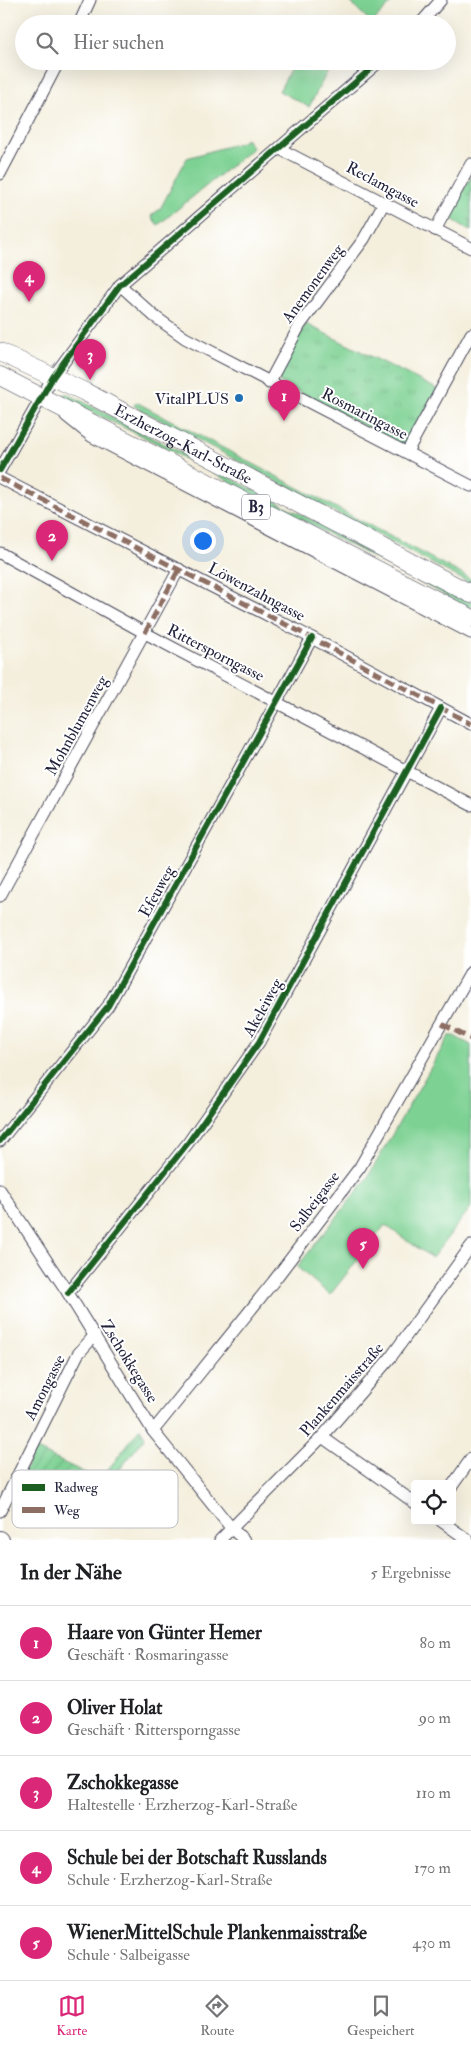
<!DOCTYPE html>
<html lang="de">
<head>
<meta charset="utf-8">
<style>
	body { margin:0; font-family:"IM FELL Double Pica",serif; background:#f6f6f6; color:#202124 }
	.controls { position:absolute; right:15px; bottom:15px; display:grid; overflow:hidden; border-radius:5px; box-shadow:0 5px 20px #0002 }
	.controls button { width:45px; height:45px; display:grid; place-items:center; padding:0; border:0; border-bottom:1px solid #e0e0e0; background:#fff; color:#202124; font:25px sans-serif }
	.you { position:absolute; left:202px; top:540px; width:18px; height:18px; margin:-12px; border:4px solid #fff; border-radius:50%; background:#1a73e8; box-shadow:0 0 0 8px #1a73e833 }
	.badge { display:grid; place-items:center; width:32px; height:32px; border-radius:50%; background:#db2777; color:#fff; font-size:16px; font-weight:700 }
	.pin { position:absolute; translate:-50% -41px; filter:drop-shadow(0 1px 2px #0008) }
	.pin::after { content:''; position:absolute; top:26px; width:18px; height:15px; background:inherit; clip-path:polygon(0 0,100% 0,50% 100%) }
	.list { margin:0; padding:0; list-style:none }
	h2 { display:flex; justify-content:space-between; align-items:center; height:65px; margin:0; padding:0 20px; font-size:21px }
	h2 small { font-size:16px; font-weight:400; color:#757577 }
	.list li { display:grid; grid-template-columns:32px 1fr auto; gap:15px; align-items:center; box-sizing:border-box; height:75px; padding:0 20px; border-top:1px solid #e0e0e0 }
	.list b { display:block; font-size:19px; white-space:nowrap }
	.list p { margin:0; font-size:16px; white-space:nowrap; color:#757577 }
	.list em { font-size:16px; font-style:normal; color:#757577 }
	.icon { flex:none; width:28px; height:28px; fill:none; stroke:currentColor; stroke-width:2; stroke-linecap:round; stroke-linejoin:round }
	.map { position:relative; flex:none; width:471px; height:1540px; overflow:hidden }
	.search { position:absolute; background:#fff; box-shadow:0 5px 20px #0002; left:15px; right:15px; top:15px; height:55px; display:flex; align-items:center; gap:12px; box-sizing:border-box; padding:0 18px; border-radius:28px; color:#757577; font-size:19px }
	.sheet { height:440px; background:#fff }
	nav { display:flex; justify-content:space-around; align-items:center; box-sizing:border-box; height:70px; border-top:1px solid #e0e0e0; background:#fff; font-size:14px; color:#757577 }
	nav a { display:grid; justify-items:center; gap:2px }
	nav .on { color:#db2777 }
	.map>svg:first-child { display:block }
	.grass { fill:#7dd193; stroke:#507a67 }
	.park { fill:url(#park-tufts); stroke:#507a67 }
	.garden { fill:url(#garden-furrows); stroke:#507a67 }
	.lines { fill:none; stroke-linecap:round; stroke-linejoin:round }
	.minor-casing { stroke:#424153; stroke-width:13 }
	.secondary-casing { stroke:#424153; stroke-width:18 }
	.primary-casing { stroke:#424153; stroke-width:19 }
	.minor { stroke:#fff; stroke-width:11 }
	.secondary { stroke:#fff; stroke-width:16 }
	.primary { stroke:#fff; stroke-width:18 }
	.quiet { stroke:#8d6e63; stroke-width:5; stroke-dasharray:10 5; stroke-linecap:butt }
	.cycleway-casing { stroke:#fff; stroke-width:9 }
	.cycleway { stroke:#1b5e20; stroke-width:6 }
	.poi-dot { fill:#1f6fb2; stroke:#fff; stroke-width:2 }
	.labels { text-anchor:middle; stroke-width:4; stroke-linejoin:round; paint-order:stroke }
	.shield { fill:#fff; stroke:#646476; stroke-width:1 }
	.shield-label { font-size:15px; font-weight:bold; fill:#22223b }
	.street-label { font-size:16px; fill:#22223b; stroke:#fff }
	.poi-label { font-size:16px; fill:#22223b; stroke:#fff; text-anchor:end }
	.key { fill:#fff; stroke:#bdbdc4; stroke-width:1 }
	.key-label { font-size:14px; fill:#22223b }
</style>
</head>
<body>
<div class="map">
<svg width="471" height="1540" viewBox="0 0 471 1540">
	<defs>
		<pattern id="park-tufts" width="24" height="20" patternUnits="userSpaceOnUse" patternTransform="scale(1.25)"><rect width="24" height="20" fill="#7dd193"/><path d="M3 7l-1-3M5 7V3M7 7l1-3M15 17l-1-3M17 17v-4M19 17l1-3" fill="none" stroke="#6cb380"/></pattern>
		<pattern id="garden-furrows" width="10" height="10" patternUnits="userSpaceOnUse" patternTransform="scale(1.25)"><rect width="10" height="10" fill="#7dd193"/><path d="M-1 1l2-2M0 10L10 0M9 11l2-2" fill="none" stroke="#6cb380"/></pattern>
	</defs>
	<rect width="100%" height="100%" fill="#fff"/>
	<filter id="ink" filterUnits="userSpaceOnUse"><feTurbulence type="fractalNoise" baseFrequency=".02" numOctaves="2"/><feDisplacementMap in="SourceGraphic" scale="10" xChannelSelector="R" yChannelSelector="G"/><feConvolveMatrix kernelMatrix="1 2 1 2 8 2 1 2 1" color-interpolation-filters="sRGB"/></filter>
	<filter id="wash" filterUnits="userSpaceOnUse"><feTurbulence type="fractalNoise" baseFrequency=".0096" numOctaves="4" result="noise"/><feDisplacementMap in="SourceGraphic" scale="20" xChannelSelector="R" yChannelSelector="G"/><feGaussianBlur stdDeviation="1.12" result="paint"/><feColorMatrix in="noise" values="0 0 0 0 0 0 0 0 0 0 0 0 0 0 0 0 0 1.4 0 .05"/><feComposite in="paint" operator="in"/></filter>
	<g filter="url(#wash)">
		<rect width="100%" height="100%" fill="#f4efdd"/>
		<g class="grass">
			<polygon points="348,0 394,0 372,23"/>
			<polygon points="295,61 328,61 332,63 309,107 279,91"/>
			<polygon points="246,139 253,148 158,225 151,216 160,209 187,158 242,142"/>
			<polygon points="66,393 471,602 471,609 152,441 67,400 63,397"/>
			<polygon points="136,402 471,579 471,584 134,406"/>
			<polygon points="449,1036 454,1036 471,1045 471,1207 432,1258 385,1225 330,1295 297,1267 366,1180"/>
		</g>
		<g class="park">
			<polygon points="471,176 471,231 450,218"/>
			<polygon points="306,324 437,389 411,441 401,445 280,382 277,373"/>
		</g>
		<polygon class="garden" points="140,1428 145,1437 86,1513 16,1488 35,1449 100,1480"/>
	</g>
	<g filter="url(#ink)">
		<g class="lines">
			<g class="minor-casing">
				<g id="minor">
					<polyline points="79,24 90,0"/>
					<polyline points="420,24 441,0"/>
					<polyline points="280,149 471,248"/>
					<polyline points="0,174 59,61"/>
					<polyline points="435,230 471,164"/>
					<polyline points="120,285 154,316 185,338 471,486"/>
					<polyline points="269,383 300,325 364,239 384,203"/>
					<polyline points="66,416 91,436 471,633"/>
					<polyline points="407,452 471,334"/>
					<polyline points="0,470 53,377 120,285 380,61"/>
					<polyline points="0,478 312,638 471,724"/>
					<polyline points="0,553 145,633 471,805"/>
					<polyline points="0,896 179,569"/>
					<polyline points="0,1141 108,1006 312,638"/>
					<polyline points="0,1190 68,1293 153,1431 232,1529 244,1540"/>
					<polyline points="68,1293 188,1143 259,1042 441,708"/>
					<polyline points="153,1431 273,1282 360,1167 471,972"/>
					<polyline points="322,1437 415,1503"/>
					<polyline points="452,1486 471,1459"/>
					<polyline points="0,1511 78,1354 95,1335"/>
					<polyline points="441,1521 468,1540"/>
					<polyline points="220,1540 322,1437 391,1357 471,1246"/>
				</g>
			</g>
			<g class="secondary-casing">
				<polyline id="secondary" points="0,1539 1,1540"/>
			</g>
			<g class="primary-casing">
				<g id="primary">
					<path id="s1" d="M0 352 85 392 471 594"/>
					<polyline points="0,376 471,618"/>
				</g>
			</g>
			<use href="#minor" class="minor"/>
			<use href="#secondary" class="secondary"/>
			<use href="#primary" class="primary"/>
			<g class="quiet">
				<polyline points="0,478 312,638 471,724"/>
				<polyline points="145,633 179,569"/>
				<polyline points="442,1024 471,1039"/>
			</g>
			<g class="cycleway-casing">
				<g id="cycleway">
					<polyline points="0,470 53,377 120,285 380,61"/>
					<polyline points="0,1141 108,1006 312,638"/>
					<polyline points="68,1293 188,1143 259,1042 441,708"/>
				</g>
			</g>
			<use href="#cycleway" class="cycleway"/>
		</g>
	</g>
	<circle class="poi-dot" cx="239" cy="398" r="5"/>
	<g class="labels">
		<rect class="shield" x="242" y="494.5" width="28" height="25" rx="4"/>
		<g class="shield-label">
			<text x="256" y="512">B3</text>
		</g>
		<g class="street-label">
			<text transform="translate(383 184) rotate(28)" y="6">Reclamgasse</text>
			<text transform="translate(312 283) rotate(-54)" y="6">Anemonenweg</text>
			<text transform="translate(365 413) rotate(27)" y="6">Rosmaringasse</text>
			<text dy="6" stroke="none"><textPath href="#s1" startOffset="205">Erzherzog-Karl-Straße</textPath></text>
			<text transform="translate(257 591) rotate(28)" y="6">Löwenzahngasse</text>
			<text transform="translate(216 652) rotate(27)" y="6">Rittersporngasse</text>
			<text transform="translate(76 725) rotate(-61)" y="6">Mohnblumenweg</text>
			<text transform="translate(156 891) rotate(-61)" y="6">Efeuweg</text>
			<text transform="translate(262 1007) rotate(-61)" y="6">Akeleiweg</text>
			<text transform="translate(314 1201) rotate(-53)" y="6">Salbeigasse</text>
			<text transform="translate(130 1361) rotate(58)" y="6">Zschokkegasse</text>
			<text transform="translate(44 1387) rotate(-63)" y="6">Amongasse</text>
			<text transform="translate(341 1389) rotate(-49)" y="6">Plankenmaisstraße</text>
		</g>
		<g class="poi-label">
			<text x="229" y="404">VitalPLUS</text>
		</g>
	</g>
	<rect x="12" y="1470" width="166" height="58" rx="8" class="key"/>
	<rect x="22" y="1484" width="23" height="7" fill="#1b5e20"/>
	<rect x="22" y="1507" width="23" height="6" fill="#8d6e63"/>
	<g class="key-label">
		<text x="54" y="1492">Radweg</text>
		<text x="54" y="1515">Weg</text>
	</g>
</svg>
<div class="controls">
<button><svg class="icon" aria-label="locate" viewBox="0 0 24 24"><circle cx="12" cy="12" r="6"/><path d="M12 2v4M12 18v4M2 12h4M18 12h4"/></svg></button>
</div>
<div class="you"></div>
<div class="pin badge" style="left:284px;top:421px">1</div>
<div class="pin badge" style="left:52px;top:561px">2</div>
<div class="pin badge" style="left:90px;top:380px">3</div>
<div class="pin badge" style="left:29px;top:302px">4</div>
<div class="pin badge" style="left:363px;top:1269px">5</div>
<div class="search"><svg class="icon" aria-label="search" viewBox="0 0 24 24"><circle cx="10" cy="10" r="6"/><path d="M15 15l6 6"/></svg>Hier suchen</div>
</div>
<section class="sheet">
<h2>In der Nähe<small>5 Ergebnisse</small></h2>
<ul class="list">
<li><span class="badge">1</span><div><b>Haare von Günter Hemer</b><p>Geschäft · Rosmaringasse</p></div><em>80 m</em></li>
<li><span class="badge">2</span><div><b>Oliver Holat</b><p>Geschäft · Rittersporngasse</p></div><em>90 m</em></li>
<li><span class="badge">3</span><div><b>Zschokkegasse</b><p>Haltestelle · Erzherzog-Karl-Straße</p></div><em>110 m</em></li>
<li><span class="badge">4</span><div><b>Schule bei der Botschaft Russlands</b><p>Schule · Erzherzog-Karl-Straße</p></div><em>170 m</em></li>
<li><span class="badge">5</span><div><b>WienerMittelSchule Plankenmaisstraße</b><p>Schule · Salbeigasse</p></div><em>430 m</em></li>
</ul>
</section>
<nav>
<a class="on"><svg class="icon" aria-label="map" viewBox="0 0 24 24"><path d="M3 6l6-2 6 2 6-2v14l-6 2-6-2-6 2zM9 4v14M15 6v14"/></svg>Karte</a>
<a><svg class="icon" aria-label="directions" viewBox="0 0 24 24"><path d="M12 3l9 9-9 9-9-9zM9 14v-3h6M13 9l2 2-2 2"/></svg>Route</a>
<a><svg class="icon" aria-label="saved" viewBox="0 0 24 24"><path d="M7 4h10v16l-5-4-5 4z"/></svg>Gespeichert</a>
</nav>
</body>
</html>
